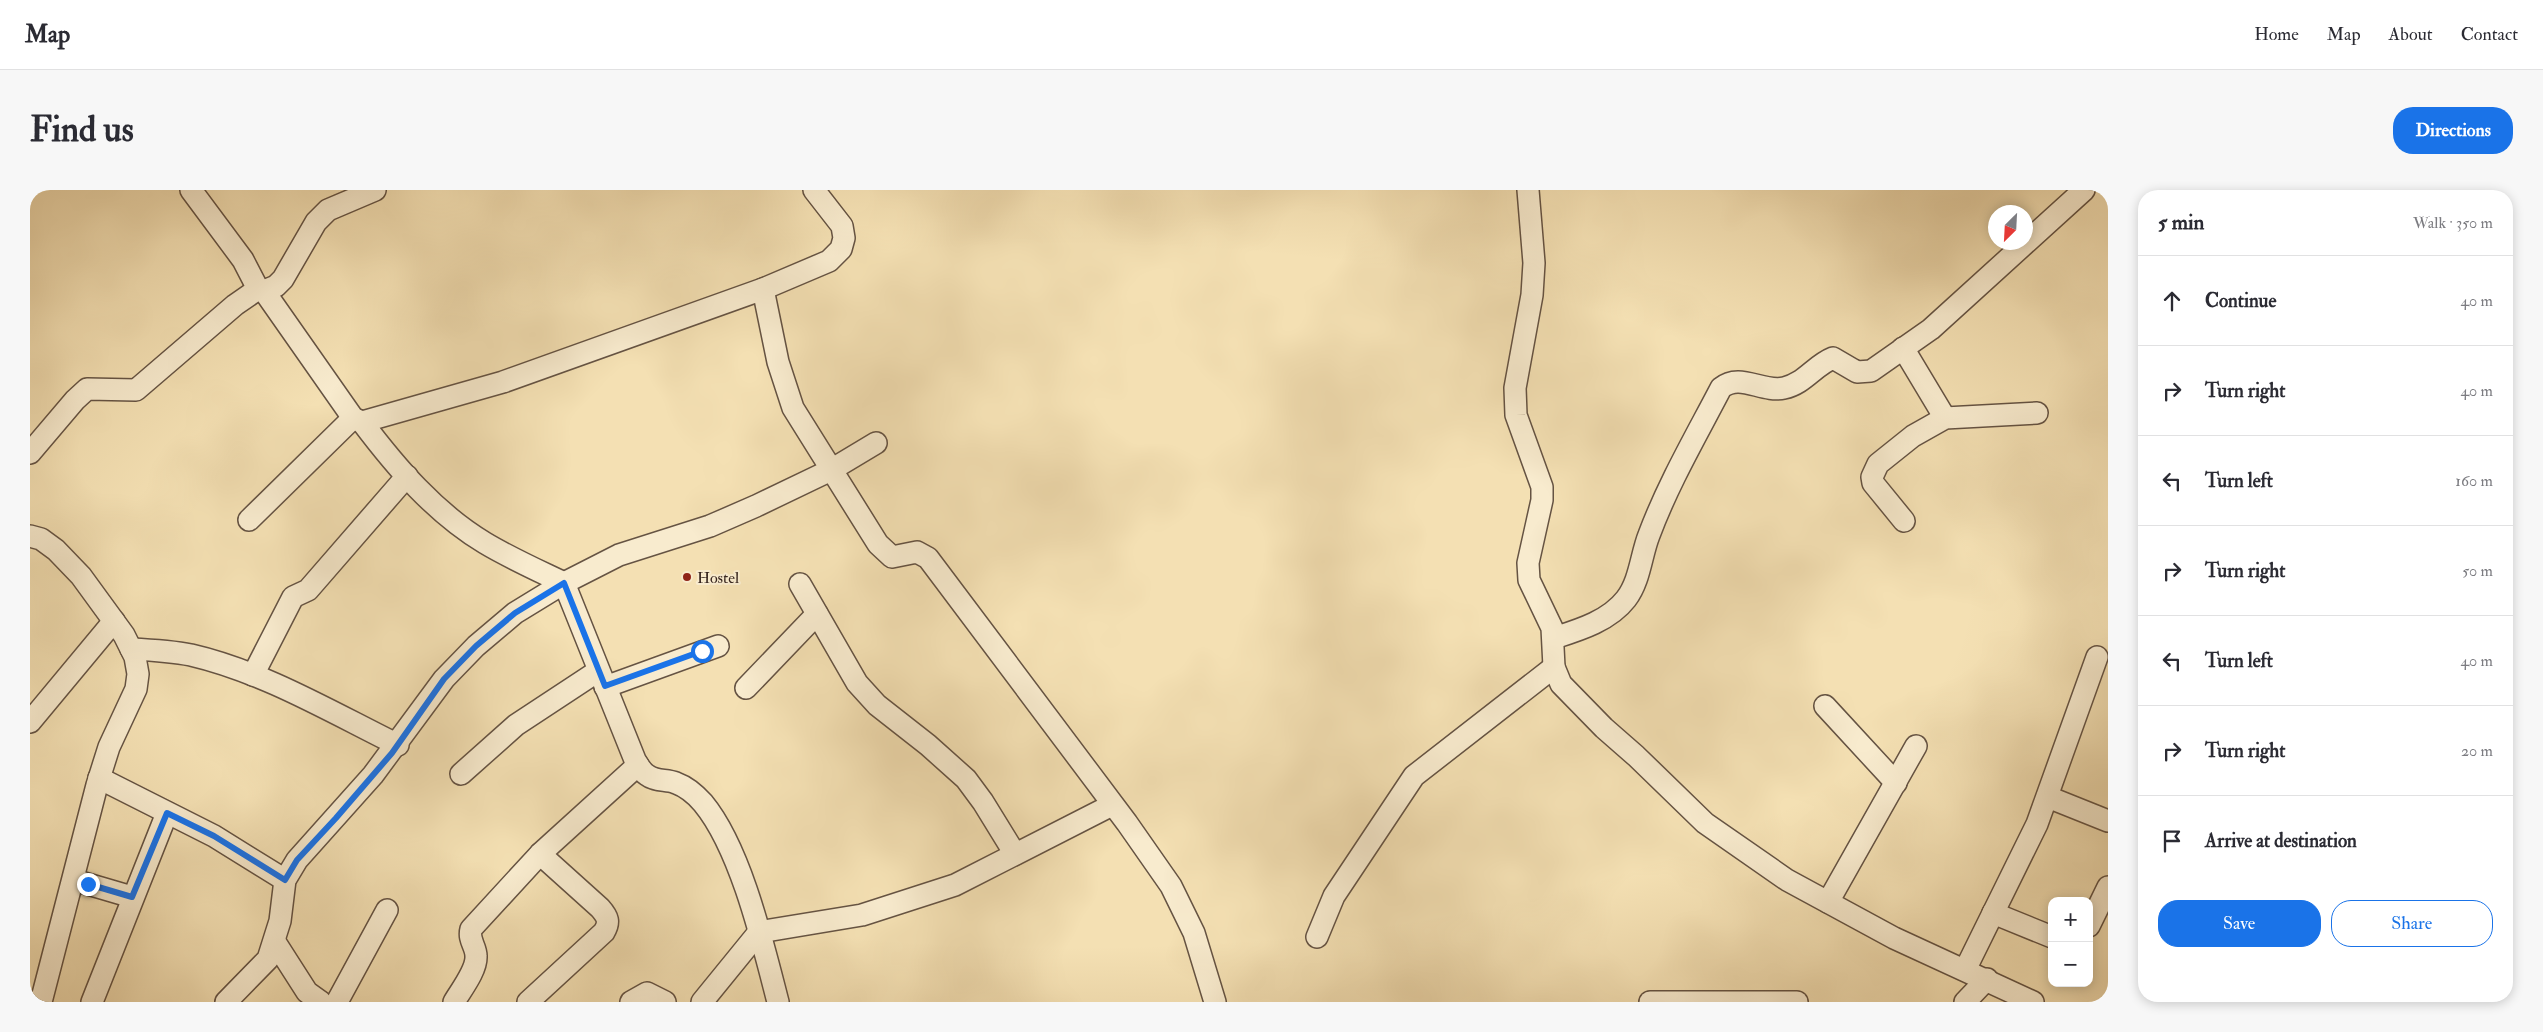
<!DOCTYPE html>
<html lang="en">
<head>
<meta charset="utf-8">
<style>
	body { margin:0; font-family:"IM FELL Double Pica",serif; background:#f7f7f7; color:#2b2b33 }
	.controls { position:absolute; right:15px; bottom:15px; display:grid; overflow:hidden; border-radius:10px; box-shadow:0 2px 12px #0003 }
	.controls button { width:45px; height:45px; display:grid; place-items:center; padding:0; border:0; border-bottom:1px solid #e1e1e2; background:#fff; color:#2b2b33; font:25px sans-serif }
	.compass { position:absolute; left:1958px; top:15px; width:45px; height:45px; border-radius:50%; background:#fff; box-shadow:0 2px 12px #0003; rotate:204deg }
	.stop { position:absolute; width:15px; height:15px; margin:-11px; border:4px solid #1a73e8; border-radius:50%; background:#fff }
	.stop.end { background:#1a73e8; border-color:#fff; box-shadow:0 1px 5px #0008 }
	.list { margin:0; padding:0; list-style:none }
	h2 { display:flex; justify-content:space-between; align-items:center; height:65px; margin:0; padding:0 20px; font-size:21px }
	h2 small { font-size:16px; font-weight:400; color:#7c7c81 }
	.list li { display:grid; grid-template-columns:32px 1fr auto; gap:15px; align-items:center; box-sizing:border-box; height:90px; padding:0 20px; border-top:1px solid #e1e1e2 }
	.list b { display:block; font-size:19px; white-space:nowrap }
	.list em { font-size:16px; font-style:normal; color:#7c7c81 }
	.actions { display:flex; gap:10px; padding:15px 20px }
	.actions a { flex:1; padding:11px 0; border:1px solid #1a73e8; border-radius:20px; text-align:center; font-size:18px; color:#1a73e8 }
	.actions .main { background:#1a73e8; color:#fff }
	.icon { flex:none; width:28px; height:28px; fill:none; stroke:currentColor; stroke-width:2; stroke-linecap:round; stroke-linejoin:round }
	.map { position:relative; flex:none; width:2078px; height:812px; overflow:hidden; border-radius:20px }
	header { display:flex; align-items:center; gap:30px; box-sizing:border-box; height:70px; padding:0 25px; background:#fff; border-bottom:1px solid #e1e1e2 }
	header strong { font-size:24px }
	nav { display:flex; gap:28px; margin-inline-start:auto; font-size:18px }
	.intro { display:flex; align-items:center; justify-content:space-between; box-sizing:border-box; height:120px; padding:0 30px }
	h1 { margin:0; font-size:35px }
	.button { padding:12px 22px; border-radius:20px; background:#1a73e8; color:#fff; font-size:18px; font-weight:700 }
	main { display:flex; gap:30px; padding:0 30px }
	aside { flex:1; background:#fff; border-radius:20px; box-shadow:0 2px 12px #0003 }
	.map>svg:first-child { display:block }
	.lines { fill:none; stroke-linecap:round; stroke-linejoin:round }
	.minor-casing { stroke:#655343; stroke-width:24 }
	.minor { stroke:#f8ebce; stroke-width:21 }
	.route { stroke:#1a73e8; stroke-width:6 }
	.poi-dot { fill:#8f2418; stroke:#f8ebce; stroke-width:2 }
	.labels { text-anchor:middle; stroke-width:4; stroke-linejoin:round; paint-order:stroke }
	.poi-label { font-size:16px; fill:#35241e; stroke:#f8ebce; text-anchor:start }
</style>
</head>
<body>
<header>
<strong>Map</strong>
<nav><a>Home</a><a>Map</a><a>About</a><a>Contact</a></nav>
</header>
<div class="intro"><h1>Find us</h1><a class="button">Directions</a></div>
<main>
<div class="map">
<svg width="2078" height="812" viewBox="0 0 2078 812">
	<rect width="100%" height="100%" fill="#f4e0b3"/>
	<filter id="stains"><feTurbulence type="fractalNoise" baseFrequency=".004" numOctaves="4"/><feColorMatrix values="0 0 0 0 .2 0 0 0 0 .09 0 0 0 0 .02 0 0 0 .5 -.17"/></filter>
	<radialGradient id="worn" r=".72"><stop offset=".6" stop-color="#630" stop-opacity="0"/><stop offset="1" stop-color="#630" stop-opacity=".3"/></radialGradient>
	<g class="lines">
		<g class="minor-casing">
			<g id="minor">
				<polyline points="161,0 213,70 228,99"/>
				<polyline points="1498,0 1504,73 1502,105 1485,198 1486,225 1512,297 1512,310 1498,373 1499,390 1522,438 1524,477 1531,494 1574,538 1606,566 1675,633 1757,690 1864,748 2003,812"/>
				<polyline points="733,99 748,172 763,218 848,354 862,367 887,362 898,368 1097,633 1141,696 1164,743 1185,812"/>
				<polyline points="234,101 246,96 253,89 286,32 298,20 345,0"/>
				<polyline points="1873,158 1915,228"/>
				<path d="M332 232C366 277 405 323 455 353 480 368 507 380 534 393L605 570C608 575 612 582 617 585 626 592 636 589 646 593 657 597 666 605 673 613 711 659 733 754 748 812"/>
				<polyline points="0,263 45,210 57,199 106,200 205,115 228,99 234,101 323,228 332,232 473,192 733,99 799,71 811,59 814,48 812,36 784,0"/>
				<polyline points="219,330 323,228"/>
				<polyline points="1874,331 1843,293 1842,287 1848,274 1883,246 1915,228 2007,223"/>
				<polyline points="0,346 11,349 26,360 51,386 94,445 105,467 108,484 106,499 79,557 67,595 11,812"/>
				<polyline points="770,394 827,493 847,515 898,555 936,589 953,612 985,664"/>
				<path d="M1524 448C1549 440 1579 431 1596 409 1610 391 1611 365 1619 345 1638 294 1666 246 1691 198 1710 182 1732 203 1754 198 1774 194 1785 175 1803 168L1827 182 1841 181 1901 139 2054 0"/>
				<path d="M101 459C121 460 141 461 161 465 234 482 301 522 368 555"/>
				<polyline points="223,485 263,407 278,400 377,286"/>
				<polyline points="575,497 688,456"/>
				<polyline points="716,498 787,424"/>
				<polyline points="1795,516 1866,593"/>
				<polyline points="0,532 84,431"/>
				<polyline points="431,584 486,535 568,481"/>
				<polyline points="69,588 184,646 255,690"/>
				<polyline points="2018,607 2078,631"/>
				<polyline points="44,690 102,707"/>
				<polyline points="1798,712 1886,556"/>
				<polyline points="1963,723 2022,747"/>
				<polyline points="2059,736 2078,697"/>
				<polyline points="1287,747 1304,706 1384,586 1524,477"/>
				<polyline points="245,752 277,802 291,812"/>
				<polyline points="1935,780 2007,634 2067,467"/>
				<polyline points="62,812 137,623"/>
				<polyline points="196,812 238,769 250,731 255,690 267,670 343,585 414,489 446,456 485,423 534,393 589,365 680,336 726,316 801,280 846,253"/>
				<polyline points="307,812 357,720"/>
				<path d="M424 812C431 800 447 780 446 766 446 756 438 750 441 739L510 664 608 575"/>
				<path d="M498 812 574 742C580 732 578 727 570 718L510 664"/>
				<polyline points="601,812 617,803 635,812"/>
				<polyline points="672,812 729,742 832,725 925,695 1082,615"/>
				<polyline points="1620,812 1767,812"/>
				<polyline points="1935,812 1957,789"/>
			</g>
		</g>
		<use href="#minor" class="minor"/>
	</g>
	<g class="lines">
		<polyline class="route" points="58,694 102,707 137,623 184,646 255,690 267,670 306,628 362,563 414,489 446,456 485,423 534,393 575,496 672,461"/>
	</g>
	<circle class="poi-dot" cx="657" cy="387" r="5"/>
	<g class="labels">
		<g class="poi-label">
			<text x="667" y="393">Hostel</text>
		</g>
	</g>
	<rect width="100%" height="100%" filter="url(#stains)"/>
	<rect width="100%" height="100%" fill="url(#worn)"/>
</svg>
<div class="controls">
<button>+</button>
<button>−</button>
</div>
<svg class="compass" viewBox="-18 -18 36 36"><path d="M0-13l5 13h-10z" fill="#e53935"/><path d="M0 13l5-13h-10z" fill="#7c7c81"/></svg>
<div class="stop" style="left:672px;top:461px"></div>
<div class="stop end" style="left:58px;top:694px"></div>
</div>
<aside>
<h2>5 min<small>Walk · 350 m</small></h2>
<ul class="list">
<li><svg class="icon" aria-label="ahead" viewBox="0 0 24 24"><path d="M12 20V5M6 11l6-6 6 6"/></svg><div><b>Continue</b></div><em>40 m</em></li>
<li><svg class="icon" aria-label="right" viewBox="0 0 24 24"><path d="M7 20v-9h11M14 6l5 5-5 5"/></svg><div><b>Turn right</b></div><em>40 m</em></li>
<li><svg class="icon" aria-label="left" viewBox="0 0 24 24"><path d="M17 20v-9H6M10 6l-5 5 5 5"/></svg><div><b>Turn left</b></div><em>160 m</em></li>
<li><svg class="icon" aria-label="right" viewBox="0 0 24 24"><path d="M7 20v-9h11M14 6l5 5-5 5"/></svg><div><b>Turn right</b></div><em>50 m</em></li>
<li><svg class="icon" aria-label="left" viewBox="0 0 24 24"><path d="M17 20v-9H6M10 6l-5 5 5 5"/></svg><div><b>Turn left</b></div><em>40 m</em></li>
<li><svg class="icon" aria-label="right" viewBox="0 0 24 24"><path d="M7 20v-9h11M14 6l5 5-5 5"/></svg><div><b>Turn right</b></div><em>20 m</em></li>
<li><svg class="icon" aria-label="arrive" viewBox="0 0 24 24"><path d="M6 21V4h12l-3 4 3 4H6"/></svg><div><b>Arrive at destination</b></div></li>
</ul>
<div class="actions"><a class="main">Save</a><a>Share</a></div>
</aside>
</main>
</body>
</html>
